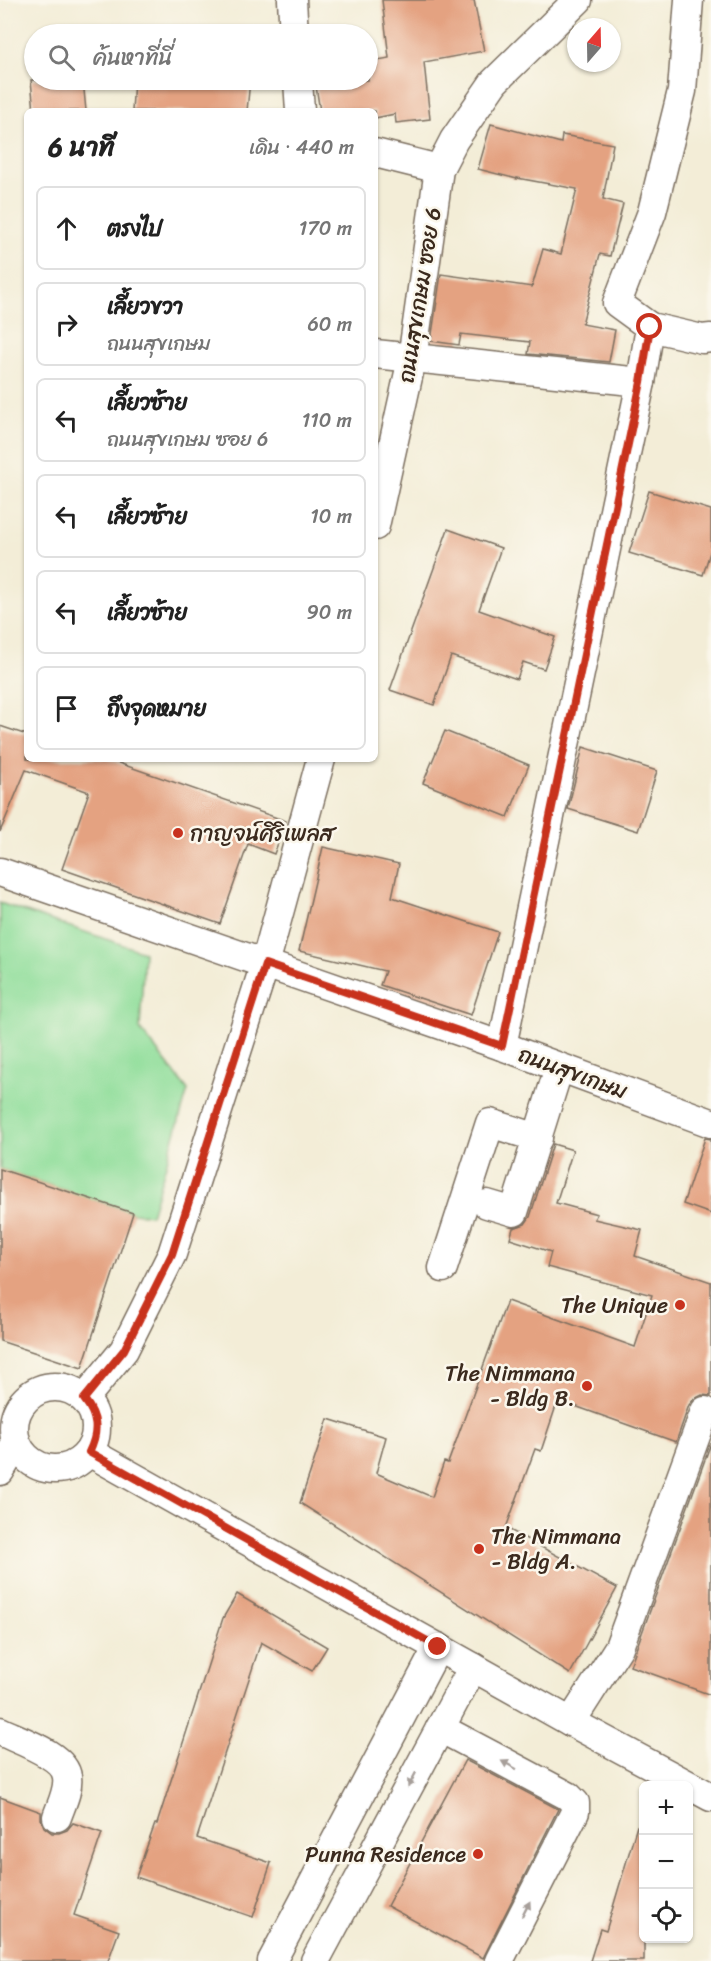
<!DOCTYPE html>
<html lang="th">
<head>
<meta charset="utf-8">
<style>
	body { margin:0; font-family:Sriracha,"Playpen Sans Thai",sans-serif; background:#f6f6f6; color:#222 }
	.controls { position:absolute; right:18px; bottom:18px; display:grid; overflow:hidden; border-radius:9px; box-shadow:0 2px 4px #0004 }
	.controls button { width:54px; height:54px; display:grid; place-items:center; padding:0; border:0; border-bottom:2px solid #e0e0e0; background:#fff; color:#222; font:30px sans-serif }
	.compass { position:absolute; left:567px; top:18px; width:54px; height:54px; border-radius:50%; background:#fff; box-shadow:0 2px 4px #0004; rotate:20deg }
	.stop { position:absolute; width:18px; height:18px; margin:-14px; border:4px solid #c8321e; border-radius:50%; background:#fff }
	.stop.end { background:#c8321e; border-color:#fff; box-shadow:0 2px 6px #0008 }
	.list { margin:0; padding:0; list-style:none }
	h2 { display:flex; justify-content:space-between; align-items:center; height:78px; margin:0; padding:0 24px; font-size:26px }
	h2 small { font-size:20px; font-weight:400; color:#767676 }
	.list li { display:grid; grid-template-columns:39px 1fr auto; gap:18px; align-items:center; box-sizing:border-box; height:84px; margin:0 12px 12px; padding:0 12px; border:2px solid #e0e0e0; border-radius:9px }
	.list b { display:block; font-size:22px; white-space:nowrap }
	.list p { margin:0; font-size:20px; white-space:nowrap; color:#767676 }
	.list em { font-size:20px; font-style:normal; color:#767676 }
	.icon { flex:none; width:33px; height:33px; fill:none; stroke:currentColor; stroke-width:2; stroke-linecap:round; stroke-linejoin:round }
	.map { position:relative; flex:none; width:711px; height:1961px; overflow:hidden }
	.search { position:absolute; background:#fff; box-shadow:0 2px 4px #0004; left:24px; top:24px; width:354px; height:66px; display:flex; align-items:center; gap:15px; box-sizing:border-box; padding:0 21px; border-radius:33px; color:#767676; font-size:22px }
	.panel { position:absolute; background:#fff; box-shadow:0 2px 4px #0004; left:24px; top:108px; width:354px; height:654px; border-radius:9px }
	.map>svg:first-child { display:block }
	.green { fill:#91de9b; stroke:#66845c; stroke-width:1.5 }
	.building { fill:#e4a281 }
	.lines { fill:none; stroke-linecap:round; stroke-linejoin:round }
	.minor-casing { stroke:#7b6e5f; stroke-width:31 }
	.minor { stroke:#fff; stroke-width:28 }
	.oneway { fill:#a79f9a }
	.route { stroke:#c8321e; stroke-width:8 }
	.poi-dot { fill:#c8321e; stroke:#fbf7ec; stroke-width:2 }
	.labels { text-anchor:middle; stroke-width:5; stroke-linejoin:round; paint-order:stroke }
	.street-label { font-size:22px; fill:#3b2a1e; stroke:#fbf7ec }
	.poi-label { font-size:22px; fill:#3b2a1e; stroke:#fbf7ec; text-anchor:end }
</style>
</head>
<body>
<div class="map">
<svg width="711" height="1961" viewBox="0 0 711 1961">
	<rect width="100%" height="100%" fill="#fbf7ec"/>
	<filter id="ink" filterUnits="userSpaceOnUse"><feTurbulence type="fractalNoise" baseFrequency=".0167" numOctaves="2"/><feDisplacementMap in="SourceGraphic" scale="12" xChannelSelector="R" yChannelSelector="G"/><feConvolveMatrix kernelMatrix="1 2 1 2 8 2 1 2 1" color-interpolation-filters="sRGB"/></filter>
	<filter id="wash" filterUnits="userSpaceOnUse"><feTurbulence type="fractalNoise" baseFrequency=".008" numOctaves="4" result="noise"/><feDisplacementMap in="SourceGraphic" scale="24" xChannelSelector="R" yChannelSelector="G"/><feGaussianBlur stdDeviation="1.35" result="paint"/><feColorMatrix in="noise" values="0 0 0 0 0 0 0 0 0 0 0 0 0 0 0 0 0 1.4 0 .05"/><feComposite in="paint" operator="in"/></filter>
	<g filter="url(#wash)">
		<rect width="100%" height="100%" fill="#f3edd7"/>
		<polygon class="green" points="0,903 144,952 140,1029 188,1090 151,1215 133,1213 0,1169"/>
		<g id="blocks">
			<g class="building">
				<polygon points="382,0 474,0 484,51 424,62 430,119 396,123 395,114 375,118 375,111 320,111 315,80 368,80 368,62 389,58"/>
				<polygon points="31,80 83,80 86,111 34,111"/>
				<polygon points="134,80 250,80 247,111 132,111"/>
				<polygon points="491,124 561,143 562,135 613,144 603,199 623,204 610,256 600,254 582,324 615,330 609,362 528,354 530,342 461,334 459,345 431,341 441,274 532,287 543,249 561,254 577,189 517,178 517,179 478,169"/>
				<polygon points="649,491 711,510 711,549 703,575 629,553"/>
				<polygon points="448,529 501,548 479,610 555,637 544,669 523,662 517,679 451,656 434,705 390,690"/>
				<polygon points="0,726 27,735 27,759 107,759 286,821 274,854 248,844 220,924 62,869 89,792 26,770 0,832"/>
				<polygon points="445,731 529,765 508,817 423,783"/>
				<polygon points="583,747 657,771 638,831 568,809"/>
				<polygon points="323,847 399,864 392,897 498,932 471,1015 380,985 385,971 299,951"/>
				<polygon points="705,1138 711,1139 711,1214 683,1204"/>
				<polygon points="553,1144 573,1150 556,1203 597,1214 594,1219 642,1230 635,1256 711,1282 711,1396 702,1395 694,1399 689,1405 676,1442 558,1400 541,1451 535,1449 506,1528 617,1588 570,1674 300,1503 328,1419 386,1437 376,1473 432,1497 444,1462 448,1463 507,1301 635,1347 652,1295 547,1267 551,1252 510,1239 513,1228 525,1224 530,1217"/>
				<polygon points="0,1169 133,1213 82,1368 0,1341"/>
				<polygon points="711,1443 711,1695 630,1666"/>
				<polygon points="237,1594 327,1647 312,1671 261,1642 197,1838 271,1863 253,1917 136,1877 155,1824 157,1824 223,1618"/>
				<polygon points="465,1760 558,1809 483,1958 387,1906"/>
				<polygon points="0,1797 41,1812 41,1819 44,1827 52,1833 59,1833 67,1830 73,1823 102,1833 74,1915 119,1931 108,1961 0,1961"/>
				<polygon points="637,1826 644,1826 644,1961 590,1961 600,1929 606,1931"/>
			</g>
		</g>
	</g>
	<g filter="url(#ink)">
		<use href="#blocks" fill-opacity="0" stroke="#7b6e5f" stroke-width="1.5"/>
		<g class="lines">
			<g class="minor-casing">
				<g id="minor">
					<polyline points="292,0 294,34"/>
					<polyline points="298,80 300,111"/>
					<polyline points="375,153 439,169"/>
					<polyline points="650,327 702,339 711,338"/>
					<polyline points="375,354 641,382"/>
					<polyline points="375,526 412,359 439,169 454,140 494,82 578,0"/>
					<polyline points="0,872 502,1046 711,1123"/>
					<polyline points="502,1046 641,382 650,327 617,303 652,212 682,91 689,0"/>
					<polyline points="487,1204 514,1212 559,1068"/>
					<polyline points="443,1268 490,1123 538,1138"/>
					<circle cx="55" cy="1428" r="41"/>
					<polyline points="84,1399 124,1350 172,1254 265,964 321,759"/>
					<polyline points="89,1452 571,1722 711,1797"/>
					<polyline points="0,1471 16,1444"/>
					<polyline points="571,1722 619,1647 705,1411"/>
					<polyline points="440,1728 568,1796 575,1803 575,1812 499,1961"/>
					<path d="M0 1731C18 1740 65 1755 67 1777 69 1790 61 1805 57 1817"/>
					<polyline points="272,1961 438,1647"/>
					<polyline points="315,1961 473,1667"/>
				</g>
			</g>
			<use href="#minor" class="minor"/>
		</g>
		<defs><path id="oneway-solid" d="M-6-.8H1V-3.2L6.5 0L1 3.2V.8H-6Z" transform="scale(1.5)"/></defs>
		<g class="oneway">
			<use href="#oneway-solid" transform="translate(509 1765) rotate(-152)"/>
			<use href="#oneway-solid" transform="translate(412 1780) rotate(118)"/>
			<use href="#oneway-solid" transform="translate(526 1909) rotate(-63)"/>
		</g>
	</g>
	<g class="lines" filter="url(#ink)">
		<path class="route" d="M438 1647 89 1452C99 1432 98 1417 84 1399L124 1350 172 1254 265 964 502 1046 641 382 650 327"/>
	</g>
	<g class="poi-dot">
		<circle cx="178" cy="833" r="6"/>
		<circle cx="680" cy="1305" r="6"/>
		<circle cx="587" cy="1386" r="6"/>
		<circle cx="479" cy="1549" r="6"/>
		<circle cx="478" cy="1854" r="6"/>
	</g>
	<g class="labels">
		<g class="street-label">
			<text transform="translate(419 295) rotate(-81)" y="8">ถนนสุขเกษม ซอย 6</text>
			<text transform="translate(573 1072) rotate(20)" y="8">ถนนสุขเกษม</text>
		</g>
		<g class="poi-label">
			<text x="190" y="841" text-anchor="start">กาญจน์ศิริเพลส</text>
			<text x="668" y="1313">The Unique</text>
			<text x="575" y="1381">The Nimmana<tspan x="575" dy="25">- Bldg B.</tspan></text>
			<text x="491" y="1544" text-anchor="start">The Nimmana<tspan x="491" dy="25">- Bldg A.</tspan></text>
			<text x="466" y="1862">Punna Residence</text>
		</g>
	</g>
</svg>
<div class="controls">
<button>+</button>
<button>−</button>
<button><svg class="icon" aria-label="locate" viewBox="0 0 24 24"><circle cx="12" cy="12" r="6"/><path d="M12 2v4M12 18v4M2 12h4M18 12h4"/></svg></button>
</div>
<svg class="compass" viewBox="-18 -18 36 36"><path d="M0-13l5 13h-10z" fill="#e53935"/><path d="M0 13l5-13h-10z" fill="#767676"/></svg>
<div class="stop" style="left:650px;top:327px"></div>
<div class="stop end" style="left:438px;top:1647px"></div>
<div class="search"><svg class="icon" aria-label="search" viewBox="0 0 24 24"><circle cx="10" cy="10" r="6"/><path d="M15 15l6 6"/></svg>ค้นหาที่นี่</div>
<section class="panel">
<h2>6 นาที<small>เดิน · 440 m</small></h2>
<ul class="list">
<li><svg class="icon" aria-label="ahead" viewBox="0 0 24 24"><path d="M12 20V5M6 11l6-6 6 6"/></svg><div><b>ตรงไป</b></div><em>170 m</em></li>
<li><svg class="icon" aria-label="right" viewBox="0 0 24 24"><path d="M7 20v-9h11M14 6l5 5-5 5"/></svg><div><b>เลี้ยวขวา</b><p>ถนนสุขเกษม</p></div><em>60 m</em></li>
<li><svg class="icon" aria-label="left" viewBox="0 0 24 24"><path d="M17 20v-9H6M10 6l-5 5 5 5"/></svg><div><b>เลี้ยวซ้าย</b><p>ถนนสุขเกษม ซอย 6</p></div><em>110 m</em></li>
<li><svg class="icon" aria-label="left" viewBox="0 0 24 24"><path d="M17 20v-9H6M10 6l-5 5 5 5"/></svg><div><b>เลี้ยวซ้าย</b></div><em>10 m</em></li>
<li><svg class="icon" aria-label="left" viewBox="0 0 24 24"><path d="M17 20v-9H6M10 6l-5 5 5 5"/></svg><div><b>เลี้ยวซ้าย</b></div><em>90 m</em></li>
<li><svg class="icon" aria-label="arrive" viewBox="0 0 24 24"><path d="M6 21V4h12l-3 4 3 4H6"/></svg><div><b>ถึงจุดหมาย</b></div></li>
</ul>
</section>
</div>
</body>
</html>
